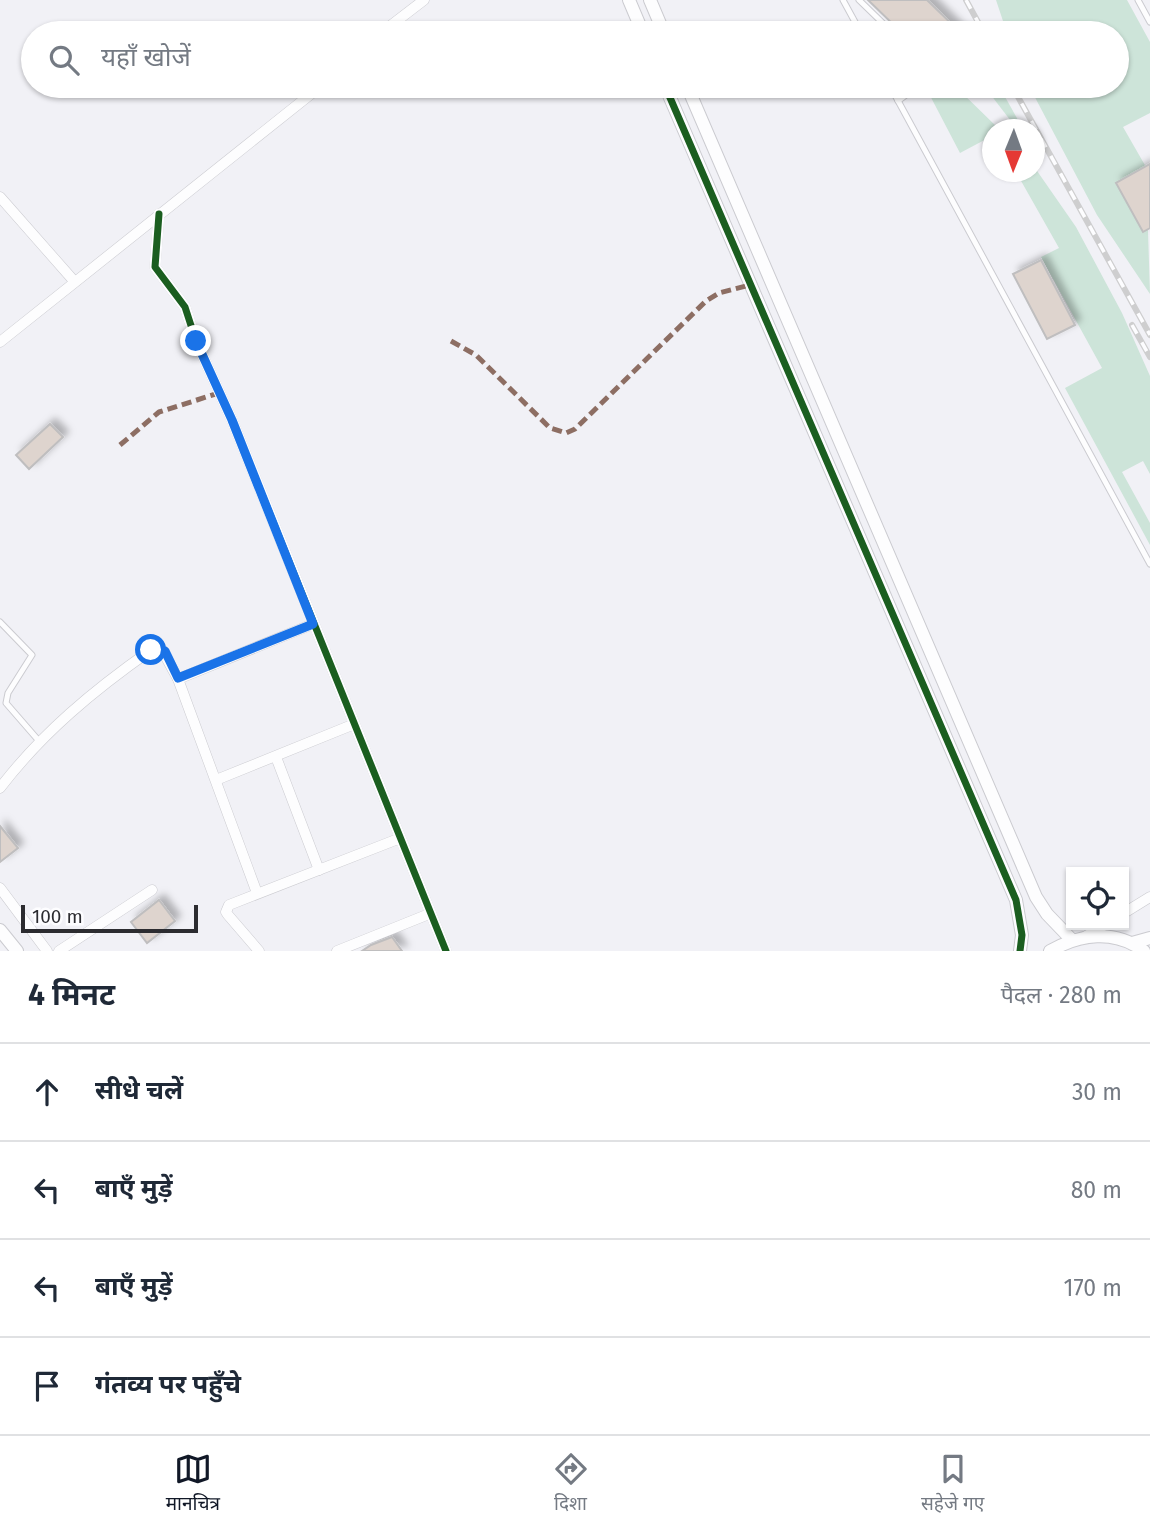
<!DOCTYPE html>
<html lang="hi">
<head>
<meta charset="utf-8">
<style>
	body { margin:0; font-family:"Fira Sans","Noto Sans Devanagari",sans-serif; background:#f2f2f3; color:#1f2937 }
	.controls { position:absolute; right:21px; bottom:21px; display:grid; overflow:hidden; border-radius:0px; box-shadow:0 2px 5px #0004 }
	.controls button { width:63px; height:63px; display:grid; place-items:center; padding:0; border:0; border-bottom:2px solid #e0e1e3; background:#fff; color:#1f2937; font:35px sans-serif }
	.compass { position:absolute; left:982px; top:119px; width:63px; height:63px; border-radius:50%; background:#fff; box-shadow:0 2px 5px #0004; rotate:181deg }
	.scale { position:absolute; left:21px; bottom:18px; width:177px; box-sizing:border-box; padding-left:7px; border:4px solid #2c2c30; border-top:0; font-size:19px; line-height:24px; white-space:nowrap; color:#2c2c30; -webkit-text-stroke:5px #fdfdff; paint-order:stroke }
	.stop { position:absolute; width:21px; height:21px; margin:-16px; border:5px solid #1a73e8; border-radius:50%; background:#fff }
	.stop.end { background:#1a73e8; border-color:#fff; box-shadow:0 2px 7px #0008 }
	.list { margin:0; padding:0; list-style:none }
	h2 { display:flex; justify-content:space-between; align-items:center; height:91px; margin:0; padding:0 28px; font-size:30px }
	h2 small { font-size:23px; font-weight:400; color:#747a83 }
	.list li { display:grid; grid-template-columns:46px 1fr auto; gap:21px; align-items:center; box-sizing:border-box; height:98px; padding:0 28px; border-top:2px solid #e0e1e3 }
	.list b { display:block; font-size:26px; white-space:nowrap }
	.list em { font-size:23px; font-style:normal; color:#747a83 }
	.icon { flex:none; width:38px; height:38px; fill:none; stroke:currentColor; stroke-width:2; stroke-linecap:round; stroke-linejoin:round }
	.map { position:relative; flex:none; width:1150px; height:951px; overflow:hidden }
	.search { position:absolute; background:#fff; box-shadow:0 2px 5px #0004; left:21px; right:21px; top:21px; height:77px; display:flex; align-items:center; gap:18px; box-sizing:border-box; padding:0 24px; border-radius:38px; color:#747a83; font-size:26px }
	.sheet { height:483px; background:#fff }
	nav { display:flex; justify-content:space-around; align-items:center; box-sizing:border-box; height:98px; border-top:2px solid #e0e1e3; background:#fff; font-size:19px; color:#747a83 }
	nav a { display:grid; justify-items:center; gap:4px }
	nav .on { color:#111827 }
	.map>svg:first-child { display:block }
	.green { fill:#cde4d9 }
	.building { fill:#ded4ce; stroke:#bfbebf; stroke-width:2; filter:url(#shadow) }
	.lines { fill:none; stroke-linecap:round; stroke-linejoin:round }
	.service-casing { stroke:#cbcbd0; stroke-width:7 }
	.minor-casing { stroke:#cbcbd0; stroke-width:11 }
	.tertiary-casing { stroke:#cbcbd0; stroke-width:14 }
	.service { stroke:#fdfdfe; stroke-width:5 }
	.minor { stroke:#fdfdfe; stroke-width:10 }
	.tertiary { stroke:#fdfdfe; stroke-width:12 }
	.rail-casing { stroke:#cececf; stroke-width:6 }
	.rail { stroke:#fdfdff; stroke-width:3.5; stroke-dasharray:10; stroke-linecap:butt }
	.quiet { stroke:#8d6e63; stroke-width:5; stroke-dasharray:10 5; stroke-linecap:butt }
	.cycleway-casing { stroke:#fdfdff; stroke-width:11 }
	.cycleway { stroke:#1b5e20; stroke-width:7 }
	.route { stroke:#1a73e8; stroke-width:9 }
</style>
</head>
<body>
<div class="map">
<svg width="1150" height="951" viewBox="0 0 1150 951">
	<defs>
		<filter id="shadow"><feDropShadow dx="5.5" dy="-5.5" stdDeviation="3.5" flood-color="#0004"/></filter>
	</defs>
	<rect width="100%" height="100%" fill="#f1f1f6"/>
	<g class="green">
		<polygon points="996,0 1127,0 1150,42 1150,113 1123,127 1146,167 1150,294 1097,215 1029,86 1117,86 1117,33 1007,33"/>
		<polygon points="925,86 955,86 999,129 992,130 992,136 960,153"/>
		<polygon points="984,86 999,86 1023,129 1017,129"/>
		<polygon points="1035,168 1076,227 1122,313 1150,376 1150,474 1143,461 1122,472 1150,523 1150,545 1065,388 1102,368 1041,257 1059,248 1016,172 1034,172"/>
	</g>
	<g class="building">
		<polygon points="868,0 927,0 961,33 902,33"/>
		<polygon points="1150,164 1150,228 1143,232 1116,183"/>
		<polygon points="1041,260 1075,325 1047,339 1013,274"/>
		<polygon points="50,424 63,437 29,469 16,455"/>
		<polygon points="0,826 18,848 0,862"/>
		<polygon points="159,900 175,921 147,943 131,922"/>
		<polygon points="392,937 402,951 362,951 371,945"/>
	</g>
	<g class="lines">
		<g class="service-casing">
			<g id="service">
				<polyline points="843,0 861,33"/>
				<polyline points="859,0 893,33"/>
				<polyline points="1138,0 1150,22"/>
				<polyline points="890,86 1150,564"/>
				<polyline points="898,101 918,86"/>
				<polyline points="0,622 32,655 8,693 6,703 39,741"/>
			</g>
		</g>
		<g class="minor-casing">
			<g id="minor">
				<polyline points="381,33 424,0"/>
				<polyline points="0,197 74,281"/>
				<polyline points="159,214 155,267 185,307 196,341 232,420 446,951"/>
				<polyline points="0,342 321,86"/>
				<polyline points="178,679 313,624"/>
				<polyline points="276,757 319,870"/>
				<polyline points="216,780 352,725"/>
				<path d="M0 788C42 733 94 690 151 650L161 648 178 679 257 893"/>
				<polyline points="0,888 47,951"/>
				<polyline points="1124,913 1150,897"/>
				<polyline points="1086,936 1105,925"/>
				<polyline points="59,951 152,890"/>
				<polyline points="259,951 228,915 226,912 229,905 398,839"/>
				<polyline points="337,951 429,914"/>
			</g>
		</g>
		<g class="tertiary-casing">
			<g id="tertiary">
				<polyline points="629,0 643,33"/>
				<polyline points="650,0 664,33"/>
				<polyline points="665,86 1016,900 1022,935 1020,951"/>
				<polyline points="687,86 1036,897 1047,914 1071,939"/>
				<polyline points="0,930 17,951"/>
				<polyline points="1132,943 1150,938"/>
				<path d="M1050 951C1080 934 1114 929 1144 951"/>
			</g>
		</g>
		<use href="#service" class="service"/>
		<use href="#minor" class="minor"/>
		<use href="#tertiary" class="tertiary"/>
		<g class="rail-casing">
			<g id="rail">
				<polyline points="966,0 984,33"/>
				<polyline points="1012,86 1150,335"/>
				<polyline points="1132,325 1150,357"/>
			</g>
		</g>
		<use href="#rail" class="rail"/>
		<g class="quiet">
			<polyline points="451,341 476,355 550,428 566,433 575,429 706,301 719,293 750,285"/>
			<polyline points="120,445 159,412 219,393"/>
		</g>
		<g class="cycleway-casing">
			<g id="cycleway">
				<polyline points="665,86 1016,900 1022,935 1020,951"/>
				<polyline points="159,214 155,267 185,307 196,341 232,420 446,951"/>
			</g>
		</g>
		<use href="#cycleway" class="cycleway"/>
	</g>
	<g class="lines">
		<polyline class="route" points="151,650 156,648 165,651 178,678 313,624 232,420 196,341"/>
	</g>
</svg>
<div class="controls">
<button><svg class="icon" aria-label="locate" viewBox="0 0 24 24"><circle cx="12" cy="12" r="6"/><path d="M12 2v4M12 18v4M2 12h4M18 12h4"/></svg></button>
</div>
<svg class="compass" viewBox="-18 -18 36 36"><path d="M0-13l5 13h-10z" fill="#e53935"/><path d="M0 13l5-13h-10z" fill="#747a83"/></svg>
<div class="scale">100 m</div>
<div class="stop" style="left:151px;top:650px"></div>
<div class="stop end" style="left:196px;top:341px"></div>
<div class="search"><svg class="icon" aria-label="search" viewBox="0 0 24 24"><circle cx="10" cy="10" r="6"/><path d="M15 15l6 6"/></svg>यहाँ खोजें</div>
</div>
<section class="sheet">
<h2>4 मिनट<small>पैदल · 280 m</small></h2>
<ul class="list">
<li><svg class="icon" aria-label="ahead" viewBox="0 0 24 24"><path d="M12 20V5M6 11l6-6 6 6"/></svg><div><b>सीधे चलें</b></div><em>30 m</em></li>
<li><svg class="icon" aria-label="left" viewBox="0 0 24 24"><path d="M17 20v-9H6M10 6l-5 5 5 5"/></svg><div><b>बाएँ मुड़ें</b></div><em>80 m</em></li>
<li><svg class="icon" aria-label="left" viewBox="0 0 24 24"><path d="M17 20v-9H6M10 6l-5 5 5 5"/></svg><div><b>बाएँ मुड़ें</b></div><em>170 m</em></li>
<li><svg class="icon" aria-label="arrive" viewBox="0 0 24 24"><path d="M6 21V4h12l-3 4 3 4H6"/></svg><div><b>गंतव्य पर पहुँचे</b></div></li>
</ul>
</section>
<nav>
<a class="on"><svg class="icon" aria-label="map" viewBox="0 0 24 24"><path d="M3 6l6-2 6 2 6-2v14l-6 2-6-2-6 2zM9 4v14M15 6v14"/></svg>मानचित्र</a>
<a><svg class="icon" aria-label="directions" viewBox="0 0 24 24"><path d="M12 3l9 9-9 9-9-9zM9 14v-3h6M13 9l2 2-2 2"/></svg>दिशा</a>
<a><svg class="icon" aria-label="saved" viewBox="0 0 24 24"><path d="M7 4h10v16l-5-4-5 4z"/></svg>सहेजे गए</a>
</nav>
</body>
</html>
